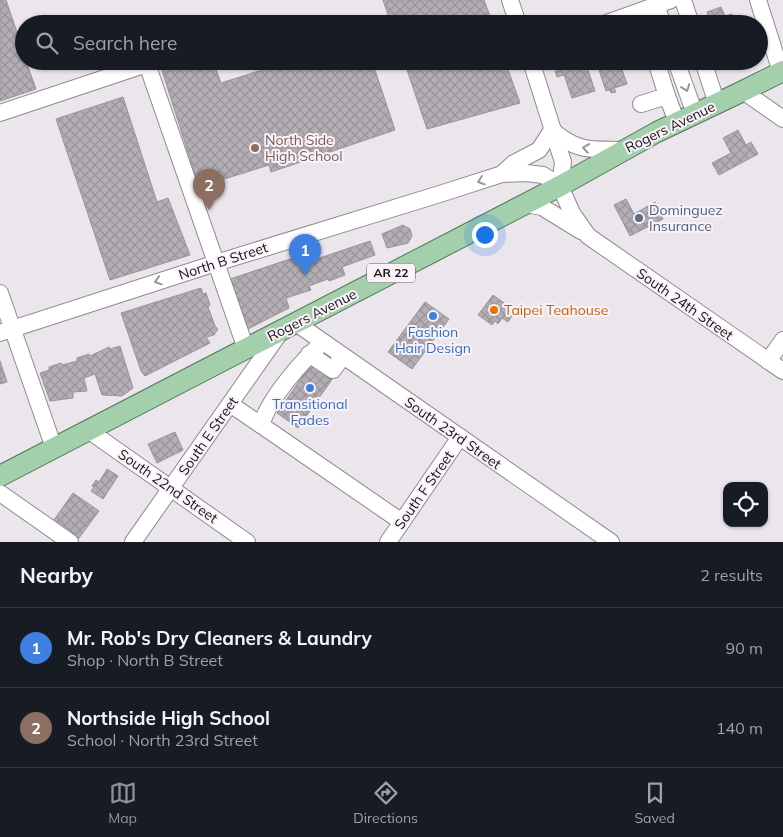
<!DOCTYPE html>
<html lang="en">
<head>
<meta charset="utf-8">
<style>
	body { margin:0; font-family:Mulish,sans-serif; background:#20242c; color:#f1f3f6 }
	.controls { position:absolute; right:15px; bottom:15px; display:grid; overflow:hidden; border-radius:10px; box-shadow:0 1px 4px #0004 }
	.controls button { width:45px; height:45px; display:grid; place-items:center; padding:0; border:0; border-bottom:1px solid #363941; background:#171b24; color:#f1f3f6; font:25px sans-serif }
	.you { position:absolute; left:484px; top:234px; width:18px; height:18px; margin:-12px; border:4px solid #fff; border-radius:50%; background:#1a73e8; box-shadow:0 0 0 8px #1a73e833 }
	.badge { display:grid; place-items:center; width:32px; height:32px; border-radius:50%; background:#8c9099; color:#fff; font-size:16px; font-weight:700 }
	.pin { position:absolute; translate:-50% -41px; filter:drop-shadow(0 1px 2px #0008) }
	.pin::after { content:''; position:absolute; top:26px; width:18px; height:15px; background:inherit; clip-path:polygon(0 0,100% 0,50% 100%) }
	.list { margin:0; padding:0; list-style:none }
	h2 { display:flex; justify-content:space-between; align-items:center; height:65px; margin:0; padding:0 20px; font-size:21px }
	h2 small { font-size:16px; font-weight:400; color:#9ea1a6 }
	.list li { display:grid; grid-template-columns:32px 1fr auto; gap:15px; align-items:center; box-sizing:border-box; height:80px; padding:0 20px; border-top:1px solid #363941 }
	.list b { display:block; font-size:19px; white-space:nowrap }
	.list p { margin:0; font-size:16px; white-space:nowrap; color:#9ea1a6 }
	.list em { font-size:16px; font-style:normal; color:#9ea1a6 }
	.icon { flex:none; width:28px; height:28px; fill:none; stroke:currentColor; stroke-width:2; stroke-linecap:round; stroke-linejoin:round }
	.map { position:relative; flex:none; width:783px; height:542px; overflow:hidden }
	.search { position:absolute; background:#171b24; box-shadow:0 1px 4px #0004; left:15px; right:15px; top:15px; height:55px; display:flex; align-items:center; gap:12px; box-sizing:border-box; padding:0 18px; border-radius:28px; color:#9ea1a6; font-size:19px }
	.sheet { height:225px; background:#171b24 }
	nav { display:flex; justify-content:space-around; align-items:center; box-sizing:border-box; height:70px; border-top:1px solid #363941; background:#171b24; font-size:14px; color:#9ea1a6 }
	nav a { display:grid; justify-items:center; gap:2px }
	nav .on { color:#8c9099 }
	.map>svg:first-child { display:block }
	.building { fill:url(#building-cross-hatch); stroke:#9b959b }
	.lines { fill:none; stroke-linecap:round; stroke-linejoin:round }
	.minor-casing { stroke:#908a90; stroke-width:18 }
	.major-casing { stroke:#4c7954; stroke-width:22 }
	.minor { stroke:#fff; stroke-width:16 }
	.major { stroke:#a4cfac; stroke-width:20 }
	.oneway { stroke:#979697 }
	.education-dot { fill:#8d6e63; stroke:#f9f2f9; stroke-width:2 }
	.service-dot { fill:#5c6f8a; stroke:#f9f2f9; stroke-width:2 }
	.food-dot { fill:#e8710a; stroke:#f9f2f9; stroke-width:2 }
	.shop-dot { fill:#3f7fe0; stroke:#f9f2f9; stroke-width:2 }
	.labels { text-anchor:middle; stroke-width:4; stroke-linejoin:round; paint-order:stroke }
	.shield { fill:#f9f2f9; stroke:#5b575b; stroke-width:1 }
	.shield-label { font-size:12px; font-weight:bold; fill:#171517 }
	.street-label { font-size:14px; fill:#171517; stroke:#f9f2f9 }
	.education-label { font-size:14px; fill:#785e54; stroke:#f9f2f9; text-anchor:start }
	.service-label { font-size:14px; fill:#4e5e75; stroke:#f9f2f9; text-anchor:start }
	.food-label { font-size:14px; fill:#c56008; stroke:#f9f2f9; text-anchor:start }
	.shop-label { font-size:14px; fill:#366cbe; stroke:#f9f2f9 }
</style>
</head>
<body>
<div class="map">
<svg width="783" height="542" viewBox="0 0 783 542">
	<defs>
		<pattern id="building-cross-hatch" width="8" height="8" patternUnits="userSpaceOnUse" patternTransform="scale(1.25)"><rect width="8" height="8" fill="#b3adb4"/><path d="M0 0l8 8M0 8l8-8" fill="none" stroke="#99949a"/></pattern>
	</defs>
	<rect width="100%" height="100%" fill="#ebe5ec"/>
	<g class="building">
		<polygon points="0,0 6,0 24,53 24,61 26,61 36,89 0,101"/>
		<polygon points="383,0 484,0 493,24 391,24"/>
		<polygon points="721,7 725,16 732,14 735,24 711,24 707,12"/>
		<polygon points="159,61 213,61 221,83 290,61 372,61 395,130 271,172 269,165 199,187"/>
		<polygon points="404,61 505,61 520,103 427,129"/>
		<polygon points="576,61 585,61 595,91 572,98 564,75 557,77 555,71 567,66 566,62"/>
		<polygon points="596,61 619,61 627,84 614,88 616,92 611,93 610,90 606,91"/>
		<polygon points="123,97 157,202 168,198 190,255 110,280 56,119"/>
		<polygon points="738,130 746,145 751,142 758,154 719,175 712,163 731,153 723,138"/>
		<polygon points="626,199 634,214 655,202 663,219 630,236 614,205"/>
		<polygon points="403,225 410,229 412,236 408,243 387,248 382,234"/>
		<polygon points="370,241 375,255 342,267 345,275 329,281 328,279 309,286 311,290 286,298 289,308 246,330 230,279 299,256 302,264"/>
		<polygon points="201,288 203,294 206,293 210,305 208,307 215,326 218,329 214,335 206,337 210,343 145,376 141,371 121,313"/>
		<polygon points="493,295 511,308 508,311 513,314 508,322 502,318 498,324 495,321 492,325 478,315"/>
		<polygon points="425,302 449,319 412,369 388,352"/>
		<polygon points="120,346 133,388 122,396 102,395 95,374 84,378 87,391 73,392 73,398 50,401 40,373 49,370 49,367 61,363 62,365 77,361 77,358 89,354 90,356 109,347 110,349"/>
		<polygon points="0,361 7,382 0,384"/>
		<polygon points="312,363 333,378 298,428 277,413"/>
		<polygon points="175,432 183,450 157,463 148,444"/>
		<polygon points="107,469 118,476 103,499 91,491 94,487 92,486 96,480 99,482"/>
		<polygon points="73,493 99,511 76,542 51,524"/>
	</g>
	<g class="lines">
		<g class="minor-casing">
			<g id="minor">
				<polyline points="510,0 518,24"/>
				<polyline points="683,0 691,24"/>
				<polyline points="758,0 781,72"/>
				<polyline points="656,6 663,24"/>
				<polyline points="604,24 671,0"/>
				<polyline points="531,61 563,162 560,186"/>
				<polyline points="676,61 695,114"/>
				<polyline points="703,61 717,104"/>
				<polyline points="743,91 783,119"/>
				<polyline points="667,96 677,122"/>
				<polyline points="641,104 667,96 656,61"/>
				<polyline points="0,113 147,64 246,349"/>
				<path d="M502 174 514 163 539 150 552 130C578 153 592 149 624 150"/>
				<polyline points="560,186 572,213 588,236 783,371"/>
				<polyline points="525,204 542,207 581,231"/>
				<polyline points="0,293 54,448"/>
				<polyline points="296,323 611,542"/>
				<polyline points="0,333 216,263 443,193 502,174 526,173 543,175 560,186"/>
				<polyline points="309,354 333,370 343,356"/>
				<polyline points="768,361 783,340"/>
				<path d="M230 404 261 425C270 397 301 362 323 342"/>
				<polyline points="261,425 402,522"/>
				<polyline points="88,430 247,542"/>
				<polyline points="0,493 70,542"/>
				<polyline points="133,542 281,331"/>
				<polyline points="388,542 460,437"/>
			</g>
		</g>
		<g class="major-casing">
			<polyline id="major" points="0,476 560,186 657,132 743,91 783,71"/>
		</g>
		<use href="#minor" class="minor"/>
		<use href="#major" class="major"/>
	</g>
	<defs><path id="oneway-chevron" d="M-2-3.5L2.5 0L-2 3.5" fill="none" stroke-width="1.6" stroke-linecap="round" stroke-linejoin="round" transform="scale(1.25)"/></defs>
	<g class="oneway">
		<use href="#oneway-chevron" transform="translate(686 88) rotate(70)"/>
		<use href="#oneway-chevron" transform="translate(586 148) rotate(-171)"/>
		<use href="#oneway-chevron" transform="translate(481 181) rotate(161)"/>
		<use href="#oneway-chevron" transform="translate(158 281) rotate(162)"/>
	</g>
	<circle class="education-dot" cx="255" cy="148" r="5"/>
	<circle class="service-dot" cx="639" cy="218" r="5"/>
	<circle class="food-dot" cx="494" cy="310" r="5"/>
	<g class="shop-dot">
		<circle cx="433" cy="316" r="5"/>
		<circle cx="310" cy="388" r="5"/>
	</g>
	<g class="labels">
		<rect class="shield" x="367" y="263.5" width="48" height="19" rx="4"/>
		<g class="shield-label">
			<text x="391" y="277">AR 22</text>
		</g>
		<g class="street-label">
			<text transform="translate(670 127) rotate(-26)" y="5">Rogers Avenue</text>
			<text transform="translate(223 261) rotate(-18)" y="5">North B Street</text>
			<text transform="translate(685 304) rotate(35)" y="5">South 24th Street</text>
			<text transform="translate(312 315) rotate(-27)" y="5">Rogers Avenue</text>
			<text transform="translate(453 433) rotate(35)" y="5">South 23rd Street</text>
			<text transform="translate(208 436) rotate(-55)" y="5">South E Street</text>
			<text transform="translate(168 486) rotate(35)" y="5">South 22nd Street</text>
			<text transform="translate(424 490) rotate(-55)" y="5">South F Street</text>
		</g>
		<g class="education-label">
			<text x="265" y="145">North Side<tspan x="265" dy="16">High School</tspan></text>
		</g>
		<g class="service-label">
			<text x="649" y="215">Dominguez<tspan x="649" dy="16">Insurance</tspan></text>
		</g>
		<g class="food-label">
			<text x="504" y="315">Taipei Teahouse</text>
		</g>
		<g class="shop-label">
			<text x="433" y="337">Fashion<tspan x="433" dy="16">Hair Design</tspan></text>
			<text x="310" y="409">Transitional<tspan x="310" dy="16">Fades</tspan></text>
		</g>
	</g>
</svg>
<div class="controls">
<button><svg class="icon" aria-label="locate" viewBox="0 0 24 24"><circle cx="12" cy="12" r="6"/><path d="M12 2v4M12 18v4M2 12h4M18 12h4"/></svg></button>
</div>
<div class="you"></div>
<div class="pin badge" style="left:305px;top:275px;background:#3f7fe0">1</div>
<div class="pin badge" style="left:209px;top:210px;background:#8d6e63">2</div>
<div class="search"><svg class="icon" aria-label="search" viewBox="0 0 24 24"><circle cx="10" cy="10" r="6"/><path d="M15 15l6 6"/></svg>Search here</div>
</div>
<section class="sheet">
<h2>Nearby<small>2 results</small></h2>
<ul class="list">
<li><span class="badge" style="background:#3f7fe0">1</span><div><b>Mr. Rob's Dry Cleaners &amp; Laundry</b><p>Shop · North B Street</p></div><em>90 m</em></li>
<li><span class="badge" style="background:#8d6e63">2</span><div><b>Northside High School</b><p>School · North 23rd Street</p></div><em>140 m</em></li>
</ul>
</section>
<nav>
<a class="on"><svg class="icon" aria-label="map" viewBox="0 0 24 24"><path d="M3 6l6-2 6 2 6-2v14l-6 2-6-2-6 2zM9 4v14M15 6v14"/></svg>Map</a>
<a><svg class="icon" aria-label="directions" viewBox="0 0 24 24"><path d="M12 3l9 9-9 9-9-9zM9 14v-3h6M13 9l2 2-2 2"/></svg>Directions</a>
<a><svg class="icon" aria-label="saved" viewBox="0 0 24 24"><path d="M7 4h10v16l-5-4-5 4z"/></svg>Saved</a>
</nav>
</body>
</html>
